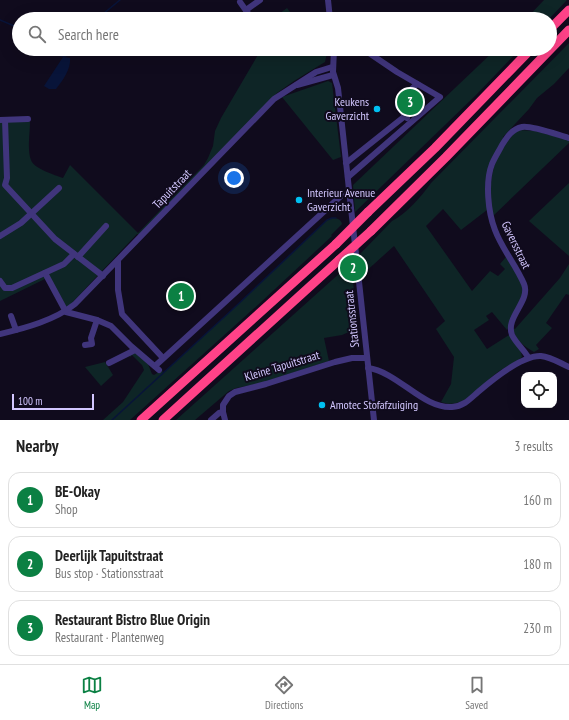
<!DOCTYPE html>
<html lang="en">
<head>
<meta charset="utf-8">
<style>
	body { margin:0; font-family:"PT Sans Narrow",sans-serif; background:#f6f6f6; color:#222 }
	.controls { position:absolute; right:12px; bottom:12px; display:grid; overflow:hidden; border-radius:8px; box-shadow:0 4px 16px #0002 }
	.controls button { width:36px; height:36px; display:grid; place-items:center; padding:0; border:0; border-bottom:1px solid #e0e0e0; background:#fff; color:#222; font:20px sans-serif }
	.scale { position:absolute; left:12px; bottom:10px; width:82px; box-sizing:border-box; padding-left:4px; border:2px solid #d3c7ff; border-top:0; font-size:11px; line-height:14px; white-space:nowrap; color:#d3c7ff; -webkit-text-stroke:3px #100b1d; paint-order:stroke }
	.you { position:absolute; left:234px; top:178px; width:14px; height:14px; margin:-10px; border:3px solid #fff; border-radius:50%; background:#1a73e8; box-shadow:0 0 0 6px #1a73e833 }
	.badge { display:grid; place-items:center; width:26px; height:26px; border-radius:50%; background:#0b8043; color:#fff; font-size:13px; font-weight:700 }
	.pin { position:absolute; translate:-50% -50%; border:2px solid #fff; box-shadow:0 1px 4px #0006 }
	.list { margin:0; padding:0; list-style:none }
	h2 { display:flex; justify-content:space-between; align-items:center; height:52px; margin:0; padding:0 16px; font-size:17px }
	h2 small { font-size:13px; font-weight:400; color:#767676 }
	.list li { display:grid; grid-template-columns:26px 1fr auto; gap:12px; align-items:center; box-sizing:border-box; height:56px; margin:0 8px 8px; padding:0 8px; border:1px solid #e0e0e0; border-radius:12px }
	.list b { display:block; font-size:15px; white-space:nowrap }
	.list p { margin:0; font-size:13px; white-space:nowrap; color:#767676 }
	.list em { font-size:13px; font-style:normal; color:#767676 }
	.icon { flex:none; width:22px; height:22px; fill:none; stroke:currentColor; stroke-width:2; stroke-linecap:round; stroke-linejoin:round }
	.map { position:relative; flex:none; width:569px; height:420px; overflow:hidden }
	.search { position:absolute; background:#fff; box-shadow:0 4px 16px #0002; left:12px; right:12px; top:12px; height:44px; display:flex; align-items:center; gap:10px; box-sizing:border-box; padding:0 14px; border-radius:22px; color:#767676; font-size:15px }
	.sheet { height:244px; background:#fff }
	nav { display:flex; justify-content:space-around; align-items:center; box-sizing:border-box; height:56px; border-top:1px solid #e0e0e0; background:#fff; font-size:11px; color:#767676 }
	nav a { display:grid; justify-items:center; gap:2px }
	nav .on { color:#0b8043 }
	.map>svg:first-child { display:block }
	.green { fill:#0e2526 }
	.water { fill:#081439 }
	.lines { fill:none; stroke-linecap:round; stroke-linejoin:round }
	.stream { stroke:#081439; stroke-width:1.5 }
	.minor { stroke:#40357c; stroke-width:6 }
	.highway { stroke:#ff4288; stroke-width:9 }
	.highway-bridge { stroke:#ff4288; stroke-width:9 }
	.poi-dot { fill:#00c0f2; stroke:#100b1d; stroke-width:1.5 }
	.labels { text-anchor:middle; stroke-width:4; stroke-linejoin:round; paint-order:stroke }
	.poi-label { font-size:12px; fill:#d3c7ff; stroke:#100b1d; text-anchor:start }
	.street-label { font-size:12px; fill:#d3c7ff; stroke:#100b1d }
</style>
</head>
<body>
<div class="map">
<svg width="569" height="420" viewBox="0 0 569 420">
	<rect width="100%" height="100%" fill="#100b1d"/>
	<g class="green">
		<polygon points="544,0 567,0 549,19 526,19"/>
		<polygon points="287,8 293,16 297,16 298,19 272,19"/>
		<path d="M569 43V68L554 84 537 98 529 109 503 137 504 139 492 159 487 210 461 230 443 209 426 226 472 291 490 271 498 276 505 269 500 264 506 257 522 283 523 293 507 330 492 312 486 316 489 320 474 330 487 349 509 335 521 352 522 357C515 364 506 366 498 372 481 384 465 411 441 402L451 384 454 357 436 329 445 321 394 246 363 274 360 254 392 221C407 213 421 197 431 183Z"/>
		<path d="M255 49H308L309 54 327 53 325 62 294 81 277 93 139 235 137 234 67 308 49 277 0 301V121L23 120 30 122C30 132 27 151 31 160 34 169 55 175 63 178L70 165 138 233 204 165 208 158 213 146 215 131 221 118 259 53Z"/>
		<polygon points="496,49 520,49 476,95 355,212 353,185"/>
		<polygon points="328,81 332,83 341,157 333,160 282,97"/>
		<path d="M519 130 535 131 569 140V143L493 216C489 189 489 166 506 144 510 138 513 133 519 130Z"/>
		<polygon points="569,183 569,256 529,221"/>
		<path d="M332 218C337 218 341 219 342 224L331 235 332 236 260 303 130 420H103L123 402 144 370 142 365 132 355 130 357 129 355 134 352 148 364 152 374 154 375 162 370 163 373 234 308 327 220Z"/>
		<polygon points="351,263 358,328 342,335 324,338 329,361 258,384 236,388 229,391 195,420 176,420"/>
		<path d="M569 264V295L566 294 546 323 552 328 536 345 539 349 534 352C524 346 515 340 513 328L515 329 560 278Z"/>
		<polygon points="105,362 113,375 101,386 85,367"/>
	</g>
	<path class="water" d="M63 57 70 58C71 69 63 80 56 89H49L44 86Z"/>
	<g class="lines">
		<g class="stream">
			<polyline points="97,19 120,0"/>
			<polyline points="0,20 19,28"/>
			<polyline points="50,49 61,56 66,56 70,49"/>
			<polyline points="112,420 234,308 327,220 332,218 336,218"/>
		</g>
		<g class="minor">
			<polyline points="328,0 330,19"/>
			<polyline points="240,2 252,19"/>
			<polyline points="246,10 260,0"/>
			<polyline points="334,49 333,72 338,88 374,420"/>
			<polyline points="297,85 333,75"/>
			<polyline points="407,118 398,106 399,101 417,84"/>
			<polyline points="0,120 28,119"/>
			<polyline points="5,120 7,178 5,185 55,239 103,276"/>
			<polyline points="346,163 405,116"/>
			<polyline points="348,177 440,97 397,72 369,53 365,49"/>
			<polyline points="0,236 21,223 59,188"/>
			<polyline points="78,257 106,226"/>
			<polyline points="118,261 118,290 122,314 163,358"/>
			<polyline points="45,273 66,312 97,320 111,326 131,346 159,370"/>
			<polyline points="0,281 5,288 12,288 64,264 74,254"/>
			<polyline points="11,316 16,330"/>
			<path d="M0 334C26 328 55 320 75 304L274 99 316 72 332 67"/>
			<polyline points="85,345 92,344 91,338 97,320"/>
			<path d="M528 357C524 350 516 343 512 335 505 317 531 301 524 284 516 265 502 249 495 230 488 212 485 182 492 164 495 157 499 151 502 145 507 137 512 129 522 127 531 125 558 135 569 138"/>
			<polyline points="109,363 135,350"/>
			<polyline points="155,366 342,195 350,194"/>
			<path d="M368 368C398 372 423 409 452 407 464 406 470 399 478 392 492 380 522 355 541 356 551 357 560 363 569 367"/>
			<polyline points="211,420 219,413 223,412"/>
			<polyline points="225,420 223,412 223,405 229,396 235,392 266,384 335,362 352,358 367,358"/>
		</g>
		<g class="highway">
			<polyline points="550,29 569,10"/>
			<polyline points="368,212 435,148 531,49"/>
			<polyline points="371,231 446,157 569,30"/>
			<polyline points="141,420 336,244"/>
			<polyline points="163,420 339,260"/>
		</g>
		<g class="highway-bridge">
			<polyline points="336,244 368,212"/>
			<polyline points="339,260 371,231"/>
		</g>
	</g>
	<g class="poi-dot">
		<circle cx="377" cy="109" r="4"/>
		<circle cx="299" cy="200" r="4"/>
		<circle cx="322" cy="405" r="4"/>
	</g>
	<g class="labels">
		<g class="poi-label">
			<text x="369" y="106" text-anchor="end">Keukens<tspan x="369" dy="14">Gaverzicht</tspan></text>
			<text x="307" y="197">Interieur Avenue<tspan x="307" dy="14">Gaverzicht</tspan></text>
			<text x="330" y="409">Amotec Stofafzuiging</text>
		</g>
		<g class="street-label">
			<text transform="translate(172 189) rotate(-46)" y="4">Tapuitstraat</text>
			<text transform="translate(516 245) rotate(64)" y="4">Gaversstraat</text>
			<text transform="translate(352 319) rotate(-96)" y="4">Stationsstraat</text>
			<text transform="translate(282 366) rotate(-17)" y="4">Kleine Tapuitstraat</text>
		</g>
	</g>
</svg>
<div class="controls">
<button><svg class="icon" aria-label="locate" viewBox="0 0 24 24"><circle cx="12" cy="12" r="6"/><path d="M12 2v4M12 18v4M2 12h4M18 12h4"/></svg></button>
</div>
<div class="scale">100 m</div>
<div class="you"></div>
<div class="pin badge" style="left:181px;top:296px">1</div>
<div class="pin badge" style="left:353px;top:268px">2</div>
<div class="pin badge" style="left:410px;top:102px">3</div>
<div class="search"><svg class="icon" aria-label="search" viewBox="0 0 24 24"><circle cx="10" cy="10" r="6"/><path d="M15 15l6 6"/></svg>Search here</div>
</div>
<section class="sheet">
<h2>Nearby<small>3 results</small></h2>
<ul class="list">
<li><span class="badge">1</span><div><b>BE-Okay</b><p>Shop</p></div><em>160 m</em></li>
<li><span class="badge">2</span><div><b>Deerlijk Tapuitstraat</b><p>Bus stop · Stationsstraat</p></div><em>180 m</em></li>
<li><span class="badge">3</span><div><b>Restaurant Bistro Blue Origin</b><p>Restaurant · Plantenweg</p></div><em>230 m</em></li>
</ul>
</section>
<nav>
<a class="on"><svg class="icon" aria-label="map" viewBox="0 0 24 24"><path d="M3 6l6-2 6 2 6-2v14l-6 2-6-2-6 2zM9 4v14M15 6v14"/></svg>Map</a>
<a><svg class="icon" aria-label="directions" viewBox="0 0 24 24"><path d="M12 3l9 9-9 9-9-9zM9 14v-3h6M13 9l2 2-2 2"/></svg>Directions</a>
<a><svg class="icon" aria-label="saved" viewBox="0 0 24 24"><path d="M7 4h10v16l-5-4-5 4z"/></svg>Saved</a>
</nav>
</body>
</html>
